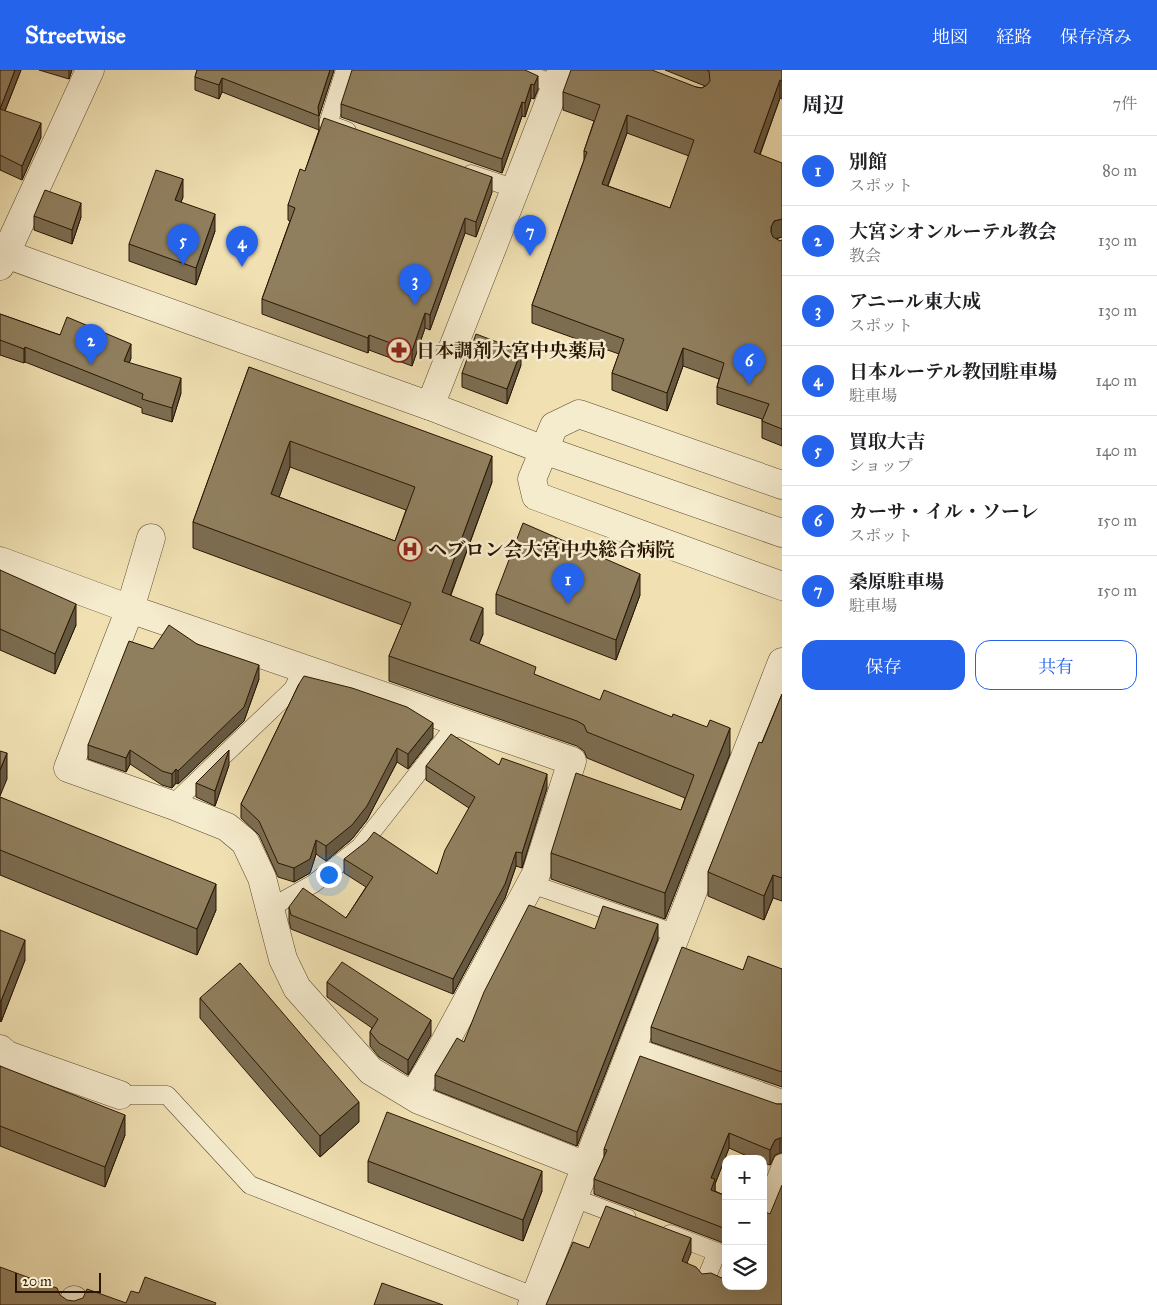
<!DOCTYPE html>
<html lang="ja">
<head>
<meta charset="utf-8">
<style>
	body { margin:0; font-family:"IM FELL Great Primer","Noto Serif JP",serif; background:#f6f6f6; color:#202124 }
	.controls { position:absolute; right:15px; bottom:15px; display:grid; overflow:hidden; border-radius:10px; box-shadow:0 5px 20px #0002 }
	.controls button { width:45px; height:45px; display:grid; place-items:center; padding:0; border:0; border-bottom:1px solid #e0e0e0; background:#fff; color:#202124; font:25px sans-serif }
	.scale { position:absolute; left:15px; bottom:12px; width:86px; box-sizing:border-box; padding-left:5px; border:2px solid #291502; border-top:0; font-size:14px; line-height:18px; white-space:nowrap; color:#291502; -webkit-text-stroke:4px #f5ebcd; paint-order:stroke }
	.you { position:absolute; left:328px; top:804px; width:18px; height:18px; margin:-12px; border:4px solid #fff; border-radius:50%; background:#1a73e8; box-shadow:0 0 0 8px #1a73e833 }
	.badge { display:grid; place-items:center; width:32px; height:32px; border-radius:50%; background:#2563eb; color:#fff; font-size:16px; font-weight:700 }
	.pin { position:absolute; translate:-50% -41px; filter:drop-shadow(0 1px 2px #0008) }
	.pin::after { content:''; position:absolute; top:26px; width:18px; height:15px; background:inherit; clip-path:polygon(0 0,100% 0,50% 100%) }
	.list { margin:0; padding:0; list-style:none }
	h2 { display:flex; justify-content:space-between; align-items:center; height:65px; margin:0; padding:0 20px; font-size:21px }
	h2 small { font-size:16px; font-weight:400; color:#757577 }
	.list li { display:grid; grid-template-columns:32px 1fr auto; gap:15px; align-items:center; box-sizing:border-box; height:70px; padding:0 20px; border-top:1px solid #e0e0e0 }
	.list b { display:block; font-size:19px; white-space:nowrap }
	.list p { margin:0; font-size:16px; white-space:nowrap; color:#757577 }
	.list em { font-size:16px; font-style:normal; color:#757577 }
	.actions { display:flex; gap:10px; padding:15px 20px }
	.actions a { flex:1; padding:11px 0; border:1px solid #2563eb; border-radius:15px; text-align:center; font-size:18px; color:#2563eb }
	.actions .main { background:#2563eb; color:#fff }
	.icon { flex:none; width:28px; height:28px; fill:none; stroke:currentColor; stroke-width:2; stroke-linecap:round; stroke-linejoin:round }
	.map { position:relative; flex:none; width:782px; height:1235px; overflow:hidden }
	header { display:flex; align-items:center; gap:30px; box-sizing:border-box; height:70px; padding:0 25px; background:#2563eb; color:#fff }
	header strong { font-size:24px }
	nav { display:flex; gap:28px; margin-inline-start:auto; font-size:18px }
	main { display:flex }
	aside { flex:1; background:#fff }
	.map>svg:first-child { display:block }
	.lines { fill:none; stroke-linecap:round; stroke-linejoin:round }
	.service-casing { stroke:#5b482e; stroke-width:19 }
	.minor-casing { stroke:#5b482e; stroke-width:29 }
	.tertiary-casing { stroke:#5b482e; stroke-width:29 }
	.service { stroke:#f5ebcd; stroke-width:18 }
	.minor { stroke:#f5ebcd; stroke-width:28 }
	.tertiary { stroke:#f5ebcd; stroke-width:28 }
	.wall { fill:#7c6d51; stroke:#291502; fill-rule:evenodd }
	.shaded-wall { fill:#655942; stroke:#291502 }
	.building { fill:#907f5e; stroke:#291502; fill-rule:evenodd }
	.labels { text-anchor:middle; stroke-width:5; stroke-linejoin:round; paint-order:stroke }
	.poi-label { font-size:19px; font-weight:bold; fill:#291502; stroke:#f5ebcd; text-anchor:start }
</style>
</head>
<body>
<header>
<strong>Streetwise</strong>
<nav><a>地図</a><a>経路</a><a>保存済み</a></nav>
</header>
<main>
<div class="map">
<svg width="782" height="1235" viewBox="0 0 782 1235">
	<rect width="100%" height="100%" fill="#f0e0b2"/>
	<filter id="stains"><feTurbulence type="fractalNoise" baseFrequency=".004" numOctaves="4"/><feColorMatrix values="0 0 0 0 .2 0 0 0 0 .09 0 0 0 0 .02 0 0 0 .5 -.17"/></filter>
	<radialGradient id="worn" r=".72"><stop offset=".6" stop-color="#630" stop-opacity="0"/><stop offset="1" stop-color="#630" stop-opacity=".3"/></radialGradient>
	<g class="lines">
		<g class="service-casing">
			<g id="service">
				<polyline points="345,0 328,54 347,61"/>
				<polyline points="517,0 556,15"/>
				<polyline points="471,104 516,119"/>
				<polyline points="172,735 293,619 303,599"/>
				<polyline points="531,814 677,864"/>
				<polyline points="270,838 313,814 360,777 458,652"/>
				<polyline points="120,1025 167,1025 250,1115 536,1227"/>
				<polyline points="574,1128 627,1148"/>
				<polyline points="765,1137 782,1093"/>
				<polyline points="670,1164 717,1182 706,1209"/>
			</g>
		</g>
		<g class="minor-casing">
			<g id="minor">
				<polyline points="0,196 90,0"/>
				<polyline points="430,336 562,0"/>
				<polyline points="782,415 579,344 554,356 532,409 536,426 782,516"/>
				<polyline points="151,468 130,539 68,698 172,735 227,757 245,772 262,808 283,889 297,918 371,1001 419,1030 586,1096"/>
				<polyline points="0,491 130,539 572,691 536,804 439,983 413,1026"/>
				<polyline points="0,979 7,985 120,1025"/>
				<polyline points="631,981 782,1034"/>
				<polyline points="72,1235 74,1230"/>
				<polyline points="532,1235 782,592"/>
			</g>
		</g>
		<g class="tertiary-casing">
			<polyline id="tertiary" points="0,182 430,336 544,380 782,463"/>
		</g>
		<use href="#service" class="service"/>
		<use href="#minor" class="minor"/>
		<use href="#tertiary" class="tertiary"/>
	</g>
	<g class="wall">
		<polygon points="0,0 21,0 5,41 41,67 22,110 0,100"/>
		<polygon points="39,0 72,0 69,9"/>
		<polygon points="197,0 334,0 319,46 319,60 492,122 476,167 465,163 430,260 425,258 412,296 369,280 368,283 262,244 262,229 290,151 288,150 288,135 305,101 319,60 222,22 219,29 195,20 195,7"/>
		<polygon points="525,0 538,19 534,29 531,28 525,47 522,46 502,103 341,47 341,34"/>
		<path d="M665 0H782V29L780 28 760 85 782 167 776 169 780 171 782 170V376L762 368V349L717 334V317L719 309 683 296 667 341 612 320V303L619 284 532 253V235L584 90V81L594 51 563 40V22L696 17 702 18 705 16ZM627 63 689 86 670 138 608 116Z"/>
		<polygon points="183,127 181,132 215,161 196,215 129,191 129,174"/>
		<polygon points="34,146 81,147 72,174 34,160"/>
		<polygon points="0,244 60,265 131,288 129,293 181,323 172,352 142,343 142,338 25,292 24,293 0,285"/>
		<polygon points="521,295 507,334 462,317 462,303"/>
		<path d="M249 297 492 412 451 525 483 564 479 574 536 605 730 684 665 849 551 809V783L681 740 685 728 587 688 584 681 577 676 389 611V586L402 555 193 478V452ZM290 397 406 440 395 471 279 427Z"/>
		<polygon points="0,500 76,555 55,604 0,580"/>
		<polygon points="496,524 640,525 616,590 496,544"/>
		<polygon points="197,574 259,609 244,651 178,714 176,713 172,718 162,715 130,694 126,702 88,689 88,675 153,579"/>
		<polygon points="299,614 433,667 408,699 397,692 367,750 352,769 326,791 316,784 310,803 294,812 278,807 259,765 241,748 241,734"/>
		<polygon points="782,624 782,831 773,828 764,850 708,826 708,802"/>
		<polygon points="229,695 215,736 196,727 196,713"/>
		<polygon points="499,695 547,718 522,798 516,796 505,828 453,924 291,859 289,851 289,837 346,848 366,817 344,803 344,789 437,804 469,738 426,710 426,696"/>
		<polygon points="0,727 216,840 197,885 0,805"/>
		<polygon points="0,860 25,890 1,952 0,951"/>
		<polygon points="658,869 577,1076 435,1020 435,1005 464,972"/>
		<polygon points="782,899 782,1017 651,972 651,957 743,900"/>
		<polygon points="327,912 431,965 408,1005 379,987 370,976 370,962 372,958 327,927"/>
		<polygon points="200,928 359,1052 320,1087 200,948"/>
		<polygon points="0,996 125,1065 105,1117 0,1076"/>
		<polygon points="777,1034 782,1034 782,1083 780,1083 775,1085 770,1095 763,1093 763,1089 754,1089 729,1078 715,1114 715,1121 726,1126 726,1176 721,1172 594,1124 594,1109 604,1087 604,1079"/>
		<polygon points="368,1091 542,1121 523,1171 368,1112"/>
	</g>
	<g class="shaded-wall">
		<polygon points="15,0 21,0 0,53 0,39"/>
		<polygon points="69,0 72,0 69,9"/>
		<polygon points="330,0 334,0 319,46 318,37"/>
		<polygon points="538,6 538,19 534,29 534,15"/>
		<polygon points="222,8 222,22 219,29 219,15"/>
		<polygon points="780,10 780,28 754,100 754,82"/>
		<polygon points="531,14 531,28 525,47 525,33"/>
		<polygon points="522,32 522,46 502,103 502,89"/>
		<polygon points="627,45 627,63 602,131 602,114"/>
		<polygon points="41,53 41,67 22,110 22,96"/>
		<polygon points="492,107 492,122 476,167 476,152"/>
		<polygon points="183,109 183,127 175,147 175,130"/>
		<polygon points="81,133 81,147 72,174 72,160"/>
		<polygon points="215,144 215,161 196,215 196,198"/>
		<polygon points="465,148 465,163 430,260 430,245"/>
		<polygon points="782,149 782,167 774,169 771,175 771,157 774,151"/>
		<polygon points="425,243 425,258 412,296 412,281"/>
		<polygon points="369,265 369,280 368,283 368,268"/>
		<polygon points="131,274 131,288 124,306 124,291"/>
		<polygon points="25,277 25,292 24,293 24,279"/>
		<polygon points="683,278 683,296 667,341 667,323"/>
		<polygon points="521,281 521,295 507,334 507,319"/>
		<polygon points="181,308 181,323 172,352 172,338"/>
		<polygon points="290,371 290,397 271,450 271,424"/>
		<polygon points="492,386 492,412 442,548 442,522"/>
		<polygon points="640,504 640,525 616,590 616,570"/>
		<polygon points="76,534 76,555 55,604 55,584"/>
		<polygon points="483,538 483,564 470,596 470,570"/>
		<polygon points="259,595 259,609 244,651 178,714 178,701"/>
		<polygon points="433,653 433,667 408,699 408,684"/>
		<polygon points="730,658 730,684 665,849 665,823"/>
		<polygon points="397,678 397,692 367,750 352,769 326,791 326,776"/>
		<polygon points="130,680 130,694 126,702 126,688"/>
		<polygon points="229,680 229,695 215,736 215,721"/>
		<polygon points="7,683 7,709 0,726 0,700"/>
		<polygon points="176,699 176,713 172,718 172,704"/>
		<polygon points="547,704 547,718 522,798 522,783"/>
		<polygon points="316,770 316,784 310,803 294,812 294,798"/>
		<polygon points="516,782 516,796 505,828 453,924 453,909"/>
		<polygon points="773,805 773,828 764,850 764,826"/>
		<polygon points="216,814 216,840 197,885 197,859"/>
		<polygon points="658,854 658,869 577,1076 577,1062"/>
		<polygon points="25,870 25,890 1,952 1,931"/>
		<polygon points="431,950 431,965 408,1005 408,990"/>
		<polygon points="359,1032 359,1052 320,1087 320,1066"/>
		<polygon points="125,1045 125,1065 105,1117 105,1097"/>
		<polygon points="729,1063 729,1078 715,1114 715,1124 711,1120 711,1108"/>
		<polygon points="780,1068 780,1083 775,1085 770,1095 770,1080 775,1070"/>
		<polygon points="542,1101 542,1121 523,1171 523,1150"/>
		<polygon points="691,1168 691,1183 682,1206 682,1191"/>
	</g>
	<g class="building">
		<polygon points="0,0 15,0 0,39 41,53 22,96 0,85"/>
		<polygon points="197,0 330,0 318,37 319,46 222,8 219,15 195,7"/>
		<polygon points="352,0 525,0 538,6 534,15 531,14 525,33 522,32 502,89 341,34"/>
		<path d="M571 0H652L696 17 702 18 707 15 710 11 709 1 707 0H782V11L780 10 754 82 782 93V149L774 151 771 157V162L773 167 780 171 782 170V359L762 351 769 334 717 317 724 293 683 278 667 323 612 303 624 269 532 235 587 82 584 81 600 35 563 22ZM627 45 694 70 670 138 602 114Z"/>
		<polygon points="324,48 492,107 476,152 465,148 430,245 425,243 412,281 369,265 368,268 262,229 295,138 288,135 300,99 305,101"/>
		<polygon points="156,100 183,109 175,130 215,144 196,198 129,174"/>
		<polygon points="45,120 81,133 72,160 34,146"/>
		<polygon points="0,244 60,265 67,247 131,274 124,291 181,308 172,338 142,329 143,324 25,277 24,279 0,270"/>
		<polygon points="476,264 521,281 507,319 462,303"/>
		<path d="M249 297 492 386 442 522 483 538 470 570 536 597 534 604 600 630 604 620 672 647 673 644 707 657 710 650 730 658 665 823 551 783 576 703 681 740 694 705 587 662 584 655 577 651 389 586 411 533 193 452ZM290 371 415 417 395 471 271 424Z"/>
		<polygon points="523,453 640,504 616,570 496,524"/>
		<polygon points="0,500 76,534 55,584 0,559"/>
		<polygon points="169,555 197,574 259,595 244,637 178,701 176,699 172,704 162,701 130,680 126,688 88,675 129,571 153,579"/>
		<polygon points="304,606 352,618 407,637 433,653 408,684 397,678 367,736 352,755 326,776 316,770 310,789 294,798 278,793 259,751 241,734 299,614"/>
		<polygon points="782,624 782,808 773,805 764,826 708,802 759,672 762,673"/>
		<polygon points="451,664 499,695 502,688 547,704 522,783 516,782 505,814 453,909 291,845 289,837 303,818 346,848 373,807 344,789 367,771 374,762 437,804 445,780 475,727 426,696"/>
		<polygon points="229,680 215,721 196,713"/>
		<polygon points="0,681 7,683 0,700"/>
		<polygon points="0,727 216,814 197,859 0,780"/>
		<polygon points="529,835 595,859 603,836 658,854 577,1062 435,1005 457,968 464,972 484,922"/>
		<polygon points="0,860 25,870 1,931 0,931"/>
		<polygon points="682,877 743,900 748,886 782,899 782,1002 651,957"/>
		<polygon points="342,892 431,950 408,990 379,973 370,962 378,949 327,912"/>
		<polygon points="240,893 359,1032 320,1066 200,928"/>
		<polygon points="640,986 777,1034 782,1034 782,1068 780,1068 775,1070 770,1080 729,1063 711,1108 715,1109 711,1120 726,1126 726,1161 721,1157 594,1109 607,1080 604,1079"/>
		<polygon points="0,996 125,1045 105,1097 0,1056"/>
		<polygon points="387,1042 542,1101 523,1150 368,1091"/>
		<polygon points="782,1115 782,1235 546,1235 573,1172 589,1178 606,1136 691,1168 682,1191 696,1197 702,1204 711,1203 726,1210 726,1216 742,1216 744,1217 744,1216 763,1216 763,1141 770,1144"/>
		<polygon points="0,1197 57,1218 60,1225 67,1230 74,1231 83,1228 87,1219 126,1233 131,1221 139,1223 145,1207 216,1233 215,1235 0,1235"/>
		<polygon points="382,1213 443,1235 374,1235"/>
	</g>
	<defs>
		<g id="pharmacy-ring" transform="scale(1.25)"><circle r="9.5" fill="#f5ebcd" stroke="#8f2418" stroke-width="1.5"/><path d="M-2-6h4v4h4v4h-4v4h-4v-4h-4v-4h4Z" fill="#8f2418"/></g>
		<g id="hospital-ring" transform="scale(1.25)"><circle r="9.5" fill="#f5ebcd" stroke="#8f2418" stroke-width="1.5"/><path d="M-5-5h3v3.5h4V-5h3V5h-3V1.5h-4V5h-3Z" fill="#8f2418"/></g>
	</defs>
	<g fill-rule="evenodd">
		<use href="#pharmacy-ring" x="399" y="280"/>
		<use href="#hospital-ring" x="410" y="479"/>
	</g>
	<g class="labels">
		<g class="poi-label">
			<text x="416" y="287">日本調剤大宮中央薬局</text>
			<text x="428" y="486">ヘブロン会大宮中央総合病院</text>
		</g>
	</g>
	<rect width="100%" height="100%" filter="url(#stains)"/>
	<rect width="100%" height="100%" fill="url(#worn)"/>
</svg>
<div class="controls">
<button>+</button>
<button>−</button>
<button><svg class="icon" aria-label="layers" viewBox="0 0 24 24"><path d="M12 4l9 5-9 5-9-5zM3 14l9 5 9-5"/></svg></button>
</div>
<div class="scale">20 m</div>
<div class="you"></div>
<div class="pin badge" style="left:568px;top:534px">1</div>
<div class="pin badge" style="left:91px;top:295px">2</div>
<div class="pin badge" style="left:415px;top:235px">3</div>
<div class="pin badge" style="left:242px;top:197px">4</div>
<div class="pin badge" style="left:183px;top:195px">5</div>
<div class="pin badge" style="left:749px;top:315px">6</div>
<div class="pin badge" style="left:530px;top:186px">7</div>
</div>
<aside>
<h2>周辺<small>7件</small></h2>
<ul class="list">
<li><span class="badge">1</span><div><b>別館</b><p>スポット</p></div><em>80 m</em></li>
<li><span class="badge">2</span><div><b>大宮シオンルーテル教会</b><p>教会</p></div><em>130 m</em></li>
<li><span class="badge">3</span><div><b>アニール東大成</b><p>スポット</p></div><em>130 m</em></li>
<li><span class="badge">4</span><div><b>日本ルーテル教団駐車場</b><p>駐車場</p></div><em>140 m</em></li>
<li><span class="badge">5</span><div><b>買取大吉</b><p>ショップ</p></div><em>140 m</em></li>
<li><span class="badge">6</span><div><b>カーサ・イル・ソーレ</b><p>スポット</p></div><em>150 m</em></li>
<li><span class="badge">7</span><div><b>桑原駐車場</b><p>駐車場</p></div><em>150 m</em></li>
</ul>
<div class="actions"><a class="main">保存</a><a>共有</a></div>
</aside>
</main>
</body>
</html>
